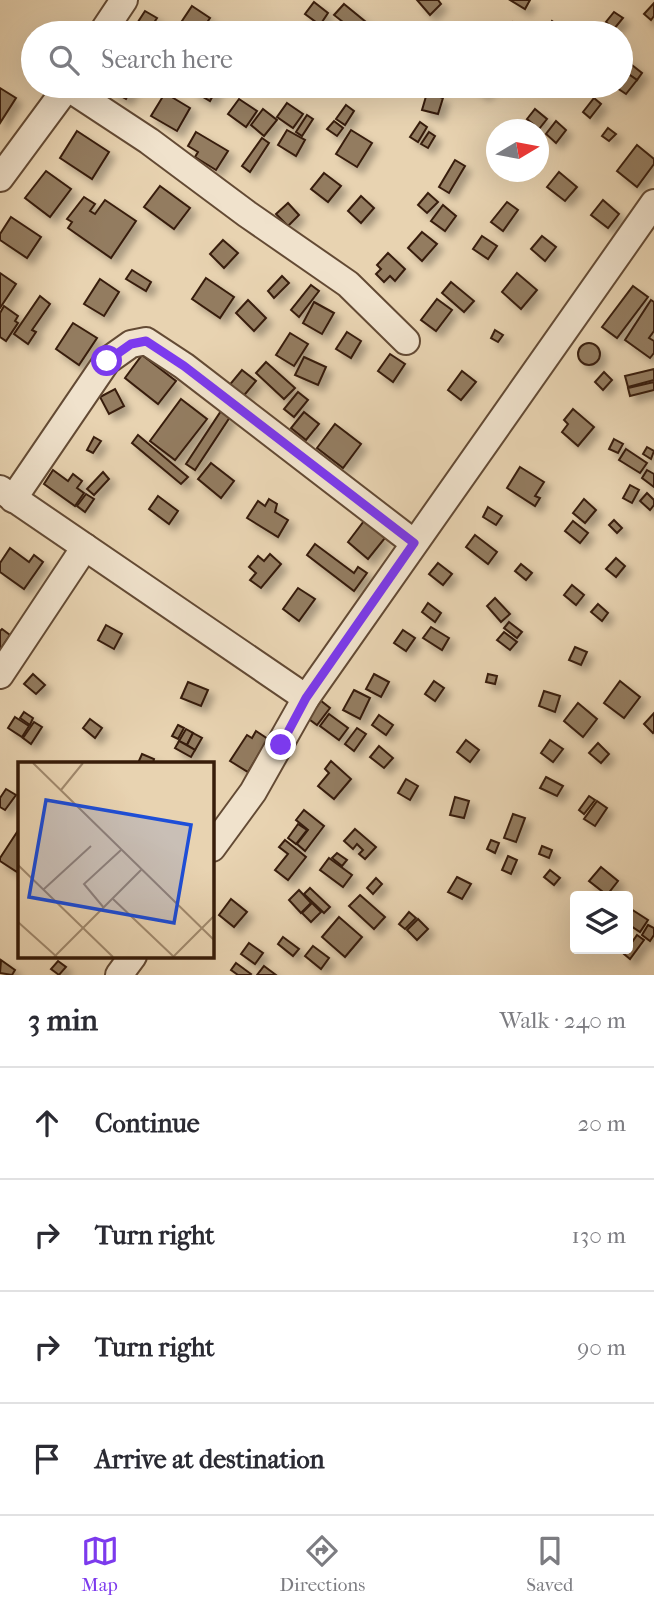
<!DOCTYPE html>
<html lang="en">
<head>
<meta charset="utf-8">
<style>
	body { margin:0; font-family:"IM FELL French Canon",serif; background:#f7f7f7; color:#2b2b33 }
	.controls { position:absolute; right:21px; bottom:21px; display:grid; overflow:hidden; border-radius:7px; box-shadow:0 7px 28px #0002 }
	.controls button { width:63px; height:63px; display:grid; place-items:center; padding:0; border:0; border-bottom:2px solid #e1e1e2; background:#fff; color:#2b2b33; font:35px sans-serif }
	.compass { position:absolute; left:486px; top:119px; width:63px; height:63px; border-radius:50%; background:#fff; box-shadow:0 7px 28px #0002; rotate:80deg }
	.stop { position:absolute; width:21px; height:21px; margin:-16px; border:5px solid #7c3aed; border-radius:50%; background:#fff }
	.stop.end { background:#7c3aed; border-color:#fff; box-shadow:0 2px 7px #0008 }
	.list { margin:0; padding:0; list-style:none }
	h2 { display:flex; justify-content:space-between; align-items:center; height:91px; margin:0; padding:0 28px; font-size:30px }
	h2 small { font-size:23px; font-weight:400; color:#7c7c81 }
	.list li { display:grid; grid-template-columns:46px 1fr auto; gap:21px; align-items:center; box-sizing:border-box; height:112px; padding:0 28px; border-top:2px solid #e1e1e2 }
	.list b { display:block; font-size:26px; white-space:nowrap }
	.list em { font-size:23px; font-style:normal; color:#7c7c81 }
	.icon { flex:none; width:38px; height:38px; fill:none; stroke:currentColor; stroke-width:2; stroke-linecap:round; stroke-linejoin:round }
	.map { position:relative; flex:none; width:654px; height:975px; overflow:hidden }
	.search { position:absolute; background:#fff; box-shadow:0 7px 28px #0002; left:21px; right:21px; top:21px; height:77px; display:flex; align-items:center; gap:18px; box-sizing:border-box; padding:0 24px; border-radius:38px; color:#7c7c81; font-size:26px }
	.sheet { height:539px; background:#fff }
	nav { display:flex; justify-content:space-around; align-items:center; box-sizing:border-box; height:98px; border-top:2px solid #e1e1e2; background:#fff; font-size:19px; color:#7c7c81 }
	nav a { display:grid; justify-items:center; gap:4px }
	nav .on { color:#7c3aed }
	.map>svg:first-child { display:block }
	.building { fill:#937c61; stroke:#371d0a; stroke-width:2; filter:url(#shadow) }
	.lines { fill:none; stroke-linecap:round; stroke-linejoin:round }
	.minor-casing { stroke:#634a34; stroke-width:30 }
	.minor { stroke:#f0e2cc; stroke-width:26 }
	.route { stroke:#7c3aed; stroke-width:9 }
	.inset-road { fill:none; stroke:#a18a6e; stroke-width:2 }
	.view { fill:#1d4ed8; fill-opacity:0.15; stroke:#1d4ed8; stroke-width:3.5 }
	.inset-edge { fill:none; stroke:#371d0a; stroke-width:3.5 }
</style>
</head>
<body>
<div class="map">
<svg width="654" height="975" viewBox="0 0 654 975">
	<defs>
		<filter id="shadow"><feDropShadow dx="6" dy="6" stdDeviation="3.5" flood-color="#0004"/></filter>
	</defs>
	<rect width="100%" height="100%" fill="#e8d3b1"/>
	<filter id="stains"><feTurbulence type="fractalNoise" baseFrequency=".00286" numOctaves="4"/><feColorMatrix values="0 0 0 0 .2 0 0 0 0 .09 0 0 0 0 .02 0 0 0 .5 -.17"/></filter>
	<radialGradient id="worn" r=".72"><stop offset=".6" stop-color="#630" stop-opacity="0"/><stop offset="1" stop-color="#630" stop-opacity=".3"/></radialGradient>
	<g class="building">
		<polygon points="417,0 438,0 441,4 430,15"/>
		<polygon points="510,0 530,0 525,9"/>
		<polygon points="314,2 328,13 320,25 305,14"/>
		<polygon points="654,3 654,16 651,20 644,14"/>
		<polygon points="344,4 372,27 367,33 357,33 334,15"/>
		<polygon points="192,6 210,18 200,33 195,33 180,24"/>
		<polygon points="145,11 157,18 148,32 136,25"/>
		<polygon points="614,12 623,18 614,29 606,22"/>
		<polygon points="552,21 559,26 553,33 547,29"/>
		<polygon points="513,22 519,26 515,33 505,33"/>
		<polygon points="623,58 642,73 637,80 621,69"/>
		<polygon points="621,69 637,80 626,94 614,86 621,86"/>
		<polygon points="103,86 133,86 126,99"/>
		<polygon points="196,86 218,86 210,101 193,91"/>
		<polygon points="473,86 491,86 483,94"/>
		<polygon points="0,88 16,98 0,123"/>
		<polygon points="165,93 190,108 177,131 151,116"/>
		<polygon points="427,93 443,98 438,114 422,110"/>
		<polygon points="594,98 601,104 590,118 583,112"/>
		<polygon points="239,99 257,111 246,127 228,114"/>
		<polygon points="287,103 303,114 293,128 277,117"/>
		<polygon points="346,105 354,111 345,125 336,119"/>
		<polygon points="263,109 277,120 264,136 251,125"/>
		<polygon points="535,109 547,119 539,129 527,119"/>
		<polygon points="307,115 313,119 302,136 296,132"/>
		<polygon points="334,121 343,128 337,136 327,129"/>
		<polygon points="556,121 566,130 556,143 546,134"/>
		<polygon points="420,122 427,127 418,142 410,137"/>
		<polygon points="608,128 616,134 609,141 602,136"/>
		<polygon points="287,130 305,140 296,156 278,145"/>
		<polygon points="351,130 372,143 357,167 336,154"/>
		<polygon points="77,131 109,152 92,179 60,158"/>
		<polygon points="196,132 228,151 216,170 195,157 198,152 188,146"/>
		<polygon points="429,132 435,136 428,148 421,144"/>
		<polygon points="262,138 269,143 250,172 242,166"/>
		<polygon points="637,145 654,159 654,164 637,187 617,171"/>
		<polygon points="455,160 465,166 449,193 439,187"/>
		<polygon points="46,171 71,189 50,217 25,198"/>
		<polygon points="559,172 577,187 565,201 547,187"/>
		<polygon points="324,173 341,186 328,202 311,189"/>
		<polygon points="160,186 190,208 174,229 144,207"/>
		<polygon points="428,193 438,202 427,213 418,205"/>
		<polygon points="361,196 374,208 361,223 348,211"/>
		<polygon points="84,197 95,204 90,211 95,214 105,200 136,221 111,258 68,228 72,222 67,219"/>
		<polygon points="603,200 619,214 608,228 591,215"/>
		<polygon points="507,202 518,210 503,231 491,222"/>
		<polygon points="288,203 299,215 288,226 276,214"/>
		<polygon points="443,205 456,216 445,231 431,221"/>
		<polygon points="11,217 41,237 27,258 0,240 0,234"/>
		<polygon points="422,232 437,244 422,261 408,248"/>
		<polygon points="482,236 497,246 488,259 473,249"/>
		<polygon points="542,236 556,247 545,261 531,249"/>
		<polygon points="223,240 238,253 224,268 210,254"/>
		<polygon points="388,253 405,269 395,281 390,276 384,282 376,274 381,269 377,265"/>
		<polygon points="132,270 151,282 146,291 126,279"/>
		<polygon points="0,273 16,284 0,308"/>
		<polygon points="517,273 537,290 521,309 502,292"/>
		<polygon points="282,276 289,283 274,298 268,291"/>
		<polygon points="206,278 234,297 220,318 192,299"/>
		<polygon points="100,279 119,292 104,316 84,304"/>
		<polygon points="451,282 474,301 464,312 442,293"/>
		<polygon points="311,285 319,291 299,317 291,310"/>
		<polygon points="633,286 648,297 617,338 602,327"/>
		<polygon points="40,296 50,304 32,330 36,332 28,344 14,334"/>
		<polygon points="437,299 452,310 436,331 421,320"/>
		<polygon points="248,300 266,318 254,331 236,313"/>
		<polygon points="651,300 654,302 654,331 649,338 654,341 654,353 650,358 625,340"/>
		<polygon points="314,302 334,313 322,334 303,323"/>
		<polygon points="4,306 18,316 15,321 18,323 6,341 0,337 0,313"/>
		<polygon points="73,323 97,338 79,365 56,349"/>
		<polygon points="495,330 503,335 498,342 491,338"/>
		<polygon points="347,332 361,341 351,358 336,349"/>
		<polygon points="290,333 308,344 294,366 276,355"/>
		<circle cx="589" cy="354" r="11"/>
		<polygon points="390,354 405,364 393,382 378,371"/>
		<polygon points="142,355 176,381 158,404 125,378"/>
		<polygon points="304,357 326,367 318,385 295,375"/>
		<polygon points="266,362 295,388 284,399 256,373"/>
		<polygon points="654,369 654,380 628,387 625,376"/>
		<polygon points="242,370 256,381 241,399 227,388"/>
		<polygon points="462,371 476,382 461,400 448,390"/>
		<polygon points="604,372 612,380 603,390 595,382"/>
		<polygon points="654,382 654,390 630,396 628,388"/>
		<polygon points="115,389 124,406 109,414 100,397"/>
		<polygon points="298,392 308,400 294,417 284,409"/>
		<polygon points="181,399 207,419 175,460 150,441"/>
		<polygon points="573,409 594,427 578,446 562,432 568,424 564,420"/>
		<polygon points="221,411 230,417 195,470 186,464"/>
		<polygon points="304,412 319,424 306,440 291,428"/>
		<polygon points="335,424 361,444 343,468 317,448"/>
		<polygon points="138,435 188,477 181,484 132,443"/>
		<polygon points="94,437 101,441 93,453 87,450"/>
		<polygon points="614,439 623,444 618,453 609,449"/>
		<polygon points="647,447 654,451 651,459 643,454"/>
		<polygon points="626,449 647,463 640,473 619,460"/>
		<polygon points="211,463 234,481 221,498 198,479"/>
		<polygon points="520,467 544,482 535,496 540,498 535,506 507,488"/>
		<polygon points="53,470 68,481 73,474 82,481 77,488 84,493 75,506 44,484"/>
		<polygon points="647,470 654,474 654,487 642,478"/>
		<polygon points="103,472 109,479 94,495 87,489"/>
		<polygon points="630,485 639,490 632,503 623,498"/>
		<polygon points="647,493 654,500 654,505 650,510 640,501"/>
		<polygon points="86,494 94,499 85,512 77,506"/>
		<polygon points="158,496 178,511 169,524 149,509"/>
		<polygon points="269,499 277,504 275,512 288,520 278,537 247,518 258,501 265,506"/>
		<polygon points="584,499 596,510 585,523 573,513"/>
		<polygon points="488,507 502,516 496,525 483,517"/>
		<polygon points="614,520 622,528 617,533 609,525"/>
		<polygon points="364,521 385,538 368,559 348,542"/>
		<polygon points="573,521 588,533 580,543 565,531"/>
		<polygon points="475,535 497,552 488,564 466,547"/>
		<polygon points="315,544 354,573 358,567 367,573 354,591 307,555"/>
		<polygon points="10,548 29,562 34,555 43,562 24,589 0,572 0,563"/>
		<polygon points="270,554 281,564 261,588 250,580 256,573 249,567 258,556 264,561"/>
		<polygon points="616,558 625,566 616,577 606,569"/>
		<polygon points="438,563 452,574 443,585 429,574"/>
		<polygon points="521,564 532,573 526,580 515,571"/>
		<polygon points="572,585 584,595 576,605 564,595"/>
		<polygon points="298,588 315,599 299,621 283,609"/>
		<polygon points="495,598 510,614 501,622 487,606"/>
		<polygon points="428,603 441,613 435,622 422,612"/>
		<polygon points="598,604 608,613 602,621 591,612"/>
		<polygon points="509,622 522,632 517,638 504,628"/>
		<polygon points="106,625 122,634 114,649 98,640"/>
		<polygon points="431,627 449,638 442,650 423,638"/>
		<polygon points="2,629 10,635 0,650 0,631"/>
		<polygon points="403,630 415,638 406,651 394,643"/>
		<polygon points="504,632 517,642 510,650 497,640"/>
		<polygon points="575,647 587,652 581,665 569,660"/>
		<polygon points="33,674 45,685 36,694 24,684"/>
		<polygon points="374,674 389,682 381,697 366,689"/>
		<polygon points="488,674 497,676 495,684 486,682"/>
		<polygon points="434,681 444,688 435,701 425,694"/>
		<polygon points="620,681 640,697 624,718 604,703"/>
		<polygon points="188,682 208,690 201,706 181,698"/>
		<polygon points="354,690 370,698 360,719 343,710"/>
		<polygon points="544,691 560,696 555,712 539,706"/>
		<polygon points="320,700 330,708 317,725 306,717"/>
		<polygon points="578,703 597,719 583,737 564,721"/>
		<polygon points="24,712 33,718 30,725 20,718"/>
		<polygon points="654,713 654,732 653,733 644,724"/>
		<polygon points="329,714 348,728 339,740 320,726"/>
		<polygon points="379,715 393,725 386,735 372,725"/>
		<polygon points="15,717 29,726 22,737 8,728"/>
		<polygon points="90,719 102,728 95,738 83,728"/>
		<polygon points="34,722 42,727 31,744 23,738"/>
		<polygon points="178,725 184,728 178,739 172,736"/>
		<polygon points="357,728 366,734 354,751 345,744"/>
		<polygon points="186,729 193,733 187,745 179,741"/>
		<polygon points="256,731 268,739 248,772 230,761 247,735 252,738"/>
		<polygon points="193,733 202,738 195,750 187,745"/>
		<polygon points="466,740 479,750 470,762 457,752"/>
		<polygon points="550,740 563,749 553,762 541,753"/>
		<polygon points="179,741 195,750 191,757 175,748"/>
		<polygon points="598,743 609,754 601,763 589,753"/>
		<polygon points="379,746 393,758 384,768 370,757"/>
		<polygon points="142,754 154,759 153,763 138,763"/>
		<polygon points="331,761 351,779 334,799 318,786 329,773 325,769"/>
		<polygon points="546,777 563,786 557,796 540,788"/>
		<polygon points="406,779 418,786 410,800 398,793"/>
		<polygon points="6,789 16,795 5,810 0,807 0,798"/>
		<polygon points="589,796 595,800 584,814 579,810"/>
		<polygon points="455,797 469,801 464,818 450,815"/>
		<polygon points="597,801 607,808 595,826 584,819"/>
		<polygon points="304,810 324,826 305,851 297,844 308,830 296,820"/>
		<polygon points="513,814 525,818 516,842 504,838"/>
		<polygon points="298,824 307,830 296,844 288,838"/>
		<polygon points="19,829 19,868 17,872 0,861 0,858"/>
		<polygon points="355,829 376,847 365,859 359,854 363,850 357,844 353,849 344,841"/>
		<polygon points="285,840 306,857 288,880 275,870 288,854 279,847"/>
		<polygon points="491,840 499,843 495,853 487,849"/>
		<polygon points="542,846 552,850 549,858 539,854"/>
		<polygon points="337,853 347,860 342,866 332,858"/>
		<polygon points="508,856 517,860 511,874 502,870"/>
		<polygon points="329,858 352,875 343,887 320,870"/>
		<polygon points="601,867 618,881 607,895 589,881"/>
		<polygon points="550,870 560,878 554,885 544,877"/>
		<polygon points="457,877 471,884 462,899 448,892"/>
		<polygon points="376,878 382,884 373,894 367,888"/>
		<polygon points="310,888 330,907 324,913 304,894"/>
		<polygon points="299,890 311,903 301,913 289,900"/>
		<polygon points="360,895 385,917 374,929 349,906"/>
		<polygon points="231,899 247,912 234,927 219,915"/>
		<polygon points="312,903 321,912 311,922 302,913"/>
		<polygon points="631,909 648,920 640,932 628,924 628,915"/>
		<polygon points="409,912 416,918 405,929 399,924"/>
		<polygon points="339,917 362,937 345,957 322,937"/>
		<polygon points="418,919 428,929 417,940 407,930"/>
		<polygon points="648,925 654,928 654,935 650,941 642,935"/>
		<polygon points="637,935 644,940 630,959 624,954"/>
		<polygon points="283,937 299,949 293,956 278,944"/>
		<polygon points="249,943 263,953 255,964 241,954"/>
		<polygon points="313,946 329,958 321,969 305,956"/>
		<polygon points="1,960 15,970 12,975 0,973"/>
		<polygon points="58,961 66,967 59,975 51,969"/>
		<polygon points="236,963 251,974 250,975 238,975 231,970"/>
		<polygon points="264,966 276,975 257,975"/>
	</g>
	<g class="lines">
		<g class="minor-casing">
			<g id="minor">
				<polyline points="102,33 124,0"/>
				<polyline points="67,87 149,141 247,214 348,284 406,341"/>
				<polyline points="0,178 68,86"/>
				<polyline points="0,489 306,698"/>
				<polyline points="13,499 107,361 131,344 146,341 184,366 414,543"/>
				<polyline points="0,675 85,547"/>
				<polyline points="212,848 253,792 306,698 654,203"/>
				<polyline points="119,975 133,956"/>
			</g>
		</g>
		<use href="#minor" class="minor"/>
	</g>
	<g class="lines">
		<polyline class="route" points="107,361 131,344 146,341 184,366 414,543 306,698 281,745"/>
	</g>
	<g transform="translate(18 762)">
		<rect width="196" height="196" fill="#e8d3b1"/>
		<path class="inset-road" d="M15 1 196 178M43 28 65 1M0 103 95 195M26 127 73 84M95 137 156 195M86 146 66 122 103 88M0 160 39 195M36 195 123 108M155 195 196 154"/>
		<path class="view" d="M28 38 173 63 156 161 11 135Z"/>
		<rect width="196" height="196" class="inset-edge"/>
	</g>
	<rect width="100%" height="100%" filter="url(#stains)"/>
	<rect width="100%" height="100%" fill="url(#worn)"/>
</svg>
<div class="controls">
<button><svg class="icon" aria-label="layers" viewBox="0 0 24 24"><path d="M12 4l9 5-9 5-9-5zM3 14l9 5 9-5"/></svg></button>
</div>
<svg class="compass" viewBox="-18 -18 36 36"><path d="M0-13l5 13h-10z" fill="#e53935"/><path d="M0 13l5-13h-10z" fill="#7c7c81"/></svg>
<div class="stop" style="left:107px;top:361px"></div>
<div class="stop end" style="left:281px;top:745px"></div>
<div class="search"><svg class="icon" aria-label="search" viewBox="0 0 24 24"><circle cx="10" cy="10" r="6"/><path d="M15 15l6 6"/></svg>Search here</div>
</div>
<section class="sheet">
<h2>3 min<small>Walk · 240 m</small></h2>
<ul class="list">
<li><svg class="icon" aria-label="ahead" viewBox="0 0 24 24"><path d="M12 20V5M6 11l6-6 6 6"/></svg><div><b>Continue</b></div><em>20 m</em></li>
<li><svg class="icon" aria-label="right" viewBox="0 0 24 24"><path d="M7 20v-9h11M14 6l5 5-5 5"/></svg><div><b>Turn right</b></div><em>130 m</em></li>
<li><svg class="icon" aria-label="right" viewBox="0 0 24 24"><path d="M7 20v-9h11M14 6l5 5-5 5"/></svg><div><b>Turn right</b></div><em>90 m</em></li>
<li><svg class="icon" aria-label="arrive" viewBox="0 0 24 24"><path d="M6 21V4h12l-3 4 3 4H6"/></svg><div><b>Arrive at destination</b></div></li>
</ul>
</section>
<nav>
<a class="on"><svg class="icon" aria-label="map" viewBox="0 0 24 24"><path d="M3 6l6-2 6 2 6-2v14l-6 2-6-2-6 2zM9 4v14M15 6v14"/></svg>Map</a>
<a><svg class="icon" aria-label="directions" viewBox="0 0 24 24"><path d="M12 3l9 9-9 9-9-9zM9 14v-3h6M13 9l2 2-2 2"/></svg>Directions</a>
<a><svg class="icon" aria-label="saved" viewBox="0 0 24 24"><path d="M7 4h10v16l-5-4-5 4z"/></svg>Saved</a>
</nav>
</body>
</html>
